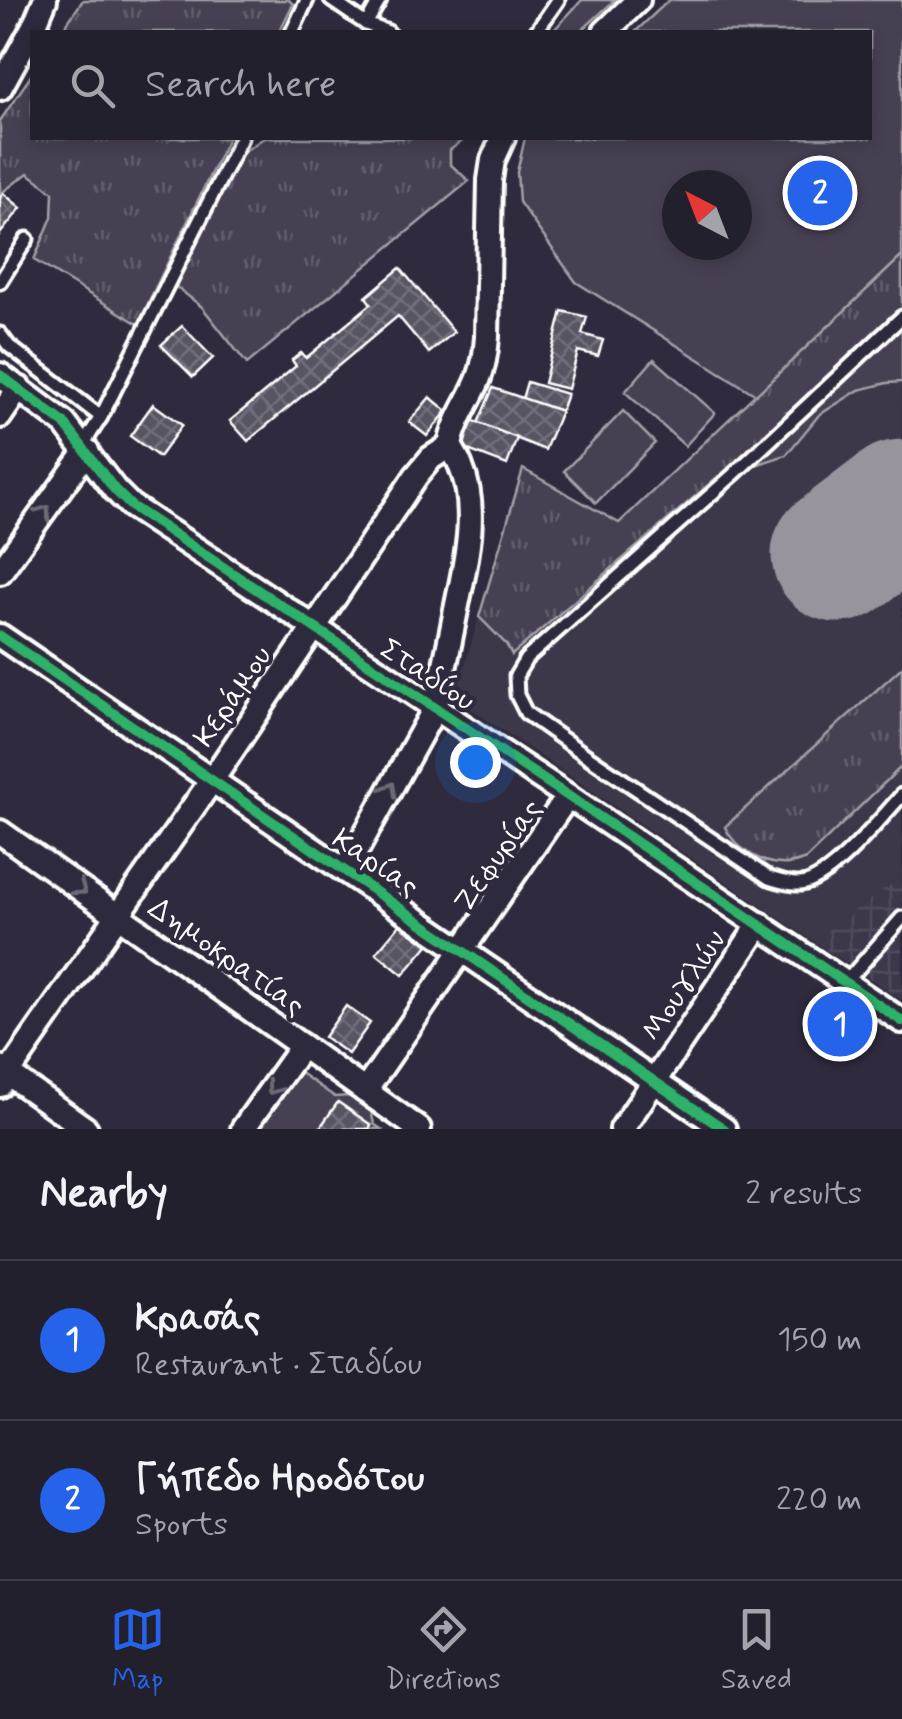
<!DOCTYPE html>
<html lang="en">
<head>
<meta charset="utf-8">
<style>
	body { margin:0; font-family:Mynerve,sans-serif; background:#2b2836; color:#f1f3f6 }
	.compass { position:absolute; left:662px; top:170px; width:90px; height:90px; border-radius:50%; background:#23202e; box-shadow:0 5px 15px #0003; rotate:318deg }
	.you { position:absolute; left:475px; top:762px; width:35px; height:35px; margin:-25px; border:8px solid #fff; border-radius:50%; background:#1a73e8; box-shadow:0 0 0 15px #1a73e833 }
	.badge { display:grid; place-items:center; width:65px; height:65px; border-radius:50%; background:#2563eb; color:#fff; font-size:32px; font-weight:700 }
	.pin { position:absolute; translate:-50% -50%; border:5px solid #fff; box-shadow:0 2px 10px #0006 }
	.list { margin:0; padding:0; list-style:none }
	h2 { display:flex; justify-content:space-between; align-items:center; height:130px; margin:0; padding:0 40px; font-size:42px }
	h2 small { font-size:32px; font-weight:400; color:#a3a3aa }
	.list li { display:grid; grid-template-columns:65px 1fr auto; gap:30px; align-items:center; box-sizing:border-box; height:160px; padding:0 40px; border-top:2px solid #403e4a }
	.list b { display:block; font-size:38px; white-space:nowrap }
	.list p { margin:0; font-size:32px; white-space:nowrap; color:#a3a3aa }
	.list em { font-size:32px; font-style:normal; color:#a3a3aa }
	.icon { flex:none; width:55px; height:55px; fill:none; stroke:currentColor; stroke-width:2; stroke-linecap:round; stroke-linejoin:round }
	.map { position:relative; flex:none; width:902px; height:1129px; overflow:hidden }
	.search { position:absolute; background:#23202e; box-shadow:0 5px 15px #0003; left:30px; right:30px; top:30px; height:110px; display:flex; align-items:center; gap:25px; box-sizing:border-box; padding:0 35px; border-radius:0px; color:#a3a3aa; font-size:38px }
	.sheet { height:450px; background:#23202e }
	nav { display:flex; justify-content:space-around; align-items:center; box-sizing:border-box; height:140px; border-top:2px solid #403e4a; background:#23202e; font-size:28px; color:#a3a3aa }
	nav a { display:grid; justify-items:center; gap:5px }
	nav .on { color:#2563eb }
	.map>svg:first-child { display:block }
	.built { fill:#3c3749 }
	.industrial { fill:url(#industrial-grid) }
	.grass { fill:url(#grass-tufts); stroke:#a2a0a8; stroke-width:2.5 }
	.park { fill:#464152; stroke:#a2a0a8; stroke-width:2.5; fill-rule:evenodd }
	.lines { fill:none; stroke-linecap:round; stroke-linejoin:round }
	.runway { stroke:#97949e; stroke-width:135 }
	.building { fill:url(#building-cross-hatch); stroke:#fff; stroke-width:2.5 }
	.lane-casing { stroke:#fff; stroke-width:19 }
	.street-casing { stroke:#fff; stroke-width:30 }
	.lane { stroke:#2f2a3d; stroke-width:11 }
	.street { stroke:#2f2a3d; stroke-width:22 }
	.cycleway-casing { stroke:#2f2a3d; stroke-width:16 }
	.cycleway { stroke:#2db169; stroke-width:10 }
	.oneway { stroke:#6d6a77 }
	.labels { text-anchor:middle; stroke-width:9; stroke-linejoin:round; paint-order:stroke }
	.street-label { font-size:30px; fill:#fff; stroke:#2f2a3d }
</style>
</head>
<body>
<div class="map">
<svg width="902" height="1129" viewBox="0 0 902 1129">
	<defs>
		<pattern id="industrial-grid" width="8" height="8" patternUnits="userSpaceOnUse" patternTransform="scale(2.5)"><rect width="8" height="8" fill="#3c3749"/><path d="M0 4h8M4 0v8" fill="none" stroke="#504b5b"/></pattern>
		<pattern id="grass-tufts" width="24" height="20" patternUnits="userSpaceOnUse" patternTransform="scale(2.5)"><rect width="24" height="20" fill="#464152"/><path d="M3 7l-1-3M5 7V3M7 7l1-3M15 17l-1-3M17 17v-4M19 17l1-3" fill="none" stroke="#625e6c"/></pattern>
		<pattern id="building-cross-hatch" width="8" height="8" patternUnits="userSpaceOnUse" patternTransform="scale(2.5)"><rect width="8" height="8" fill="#595564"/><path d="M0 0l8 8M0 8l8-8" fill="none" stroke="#726e7b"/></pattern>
	</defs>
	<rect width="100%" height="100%" fill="#2f2a3d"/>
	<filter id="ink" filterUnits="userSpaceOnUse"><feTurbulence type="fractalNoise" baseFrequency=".01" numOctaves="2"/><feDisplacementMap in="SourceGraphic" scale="20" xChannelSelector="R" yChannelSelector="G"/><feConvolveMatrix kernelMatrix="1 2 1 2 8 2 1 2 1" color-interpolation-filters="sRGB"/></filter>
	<g filter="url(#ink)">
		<polygon class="built" points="902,256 902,876 813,941 455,698 523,469 619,523"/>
		<polygon class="industrial" points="902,876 902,1000 813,941"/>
		<g class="grass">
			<polygon points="83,0 289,0 293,4 279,32 61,32"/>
			<polygon points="582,0 615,0 580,32 552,32"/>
			<polygon points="32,74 32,138 228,138 138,324 34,260 52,217 53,192 28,173 0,194 0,121"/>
			<polygon points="264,138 466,138 450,150 450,164 469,181 247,364 202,307 175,286 240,154"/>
			<polygon points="902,256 902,382 887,383 859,390 819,415 786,455 716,478 512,655 506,644 479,617 523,469 619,523"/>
			<path d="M902 667V766L806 859C798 862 790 865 781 864 759 863 734 847 725 827L728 824Z"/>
		</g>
		<g class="park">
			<path d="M669 0H902V256L756 395 576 282 519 202 517 172 525 138H870V32H635ZM737 185V245H677V185Z"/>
			<polygon points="654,359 715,413 685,446 625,392"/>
			<polygon points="623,411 655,443 596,503 564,471"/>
			<polygon points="299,1072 335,1097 350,1096 360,1098 371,1111 374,1124 381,1129 257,1129"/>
		</g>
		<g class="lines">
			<polyline class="runway" points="839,555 902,507"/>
		</g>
		<g class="building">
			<polygon points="3,193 21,208 0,234 0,198"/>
			<polygon points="400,268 454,332 429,353 398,316 248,441 230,421 296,366 292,360 301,353 306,358 371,304 366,297"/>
			<polygon points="562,311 587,317 582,334 603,340 598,356 578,351 568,389 544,383"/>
			<polygon points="182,326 213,358 193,377 161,345"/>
			<polygon points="527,382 567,394 561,411 522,399"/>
			<polygon points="493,388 561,411 545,450 478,423"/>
			<polygon points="430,397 447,411 427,436 409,422"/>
			<polygon points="153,404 182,425 159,457 130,436"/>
			<polygon points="471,420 517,438 507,465 460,447"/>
			<polygon points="401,923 428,945 403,975 376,953"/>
			<polygon points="346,1006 370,1023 348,1054 324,1037"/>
			<polygon points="338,1102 371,1125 369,1129 319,1129"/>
		</g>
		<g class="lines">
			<g class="lane-casing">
				<g id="lane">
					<polyline points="331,0 366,24 388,32"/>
					<polyline points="366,24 380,0"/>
					<polyline points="292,32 307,0"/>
					<polyline points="536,32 558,0"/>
					<polyline points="0,282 27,239"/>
					<path d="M902 317 733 475 526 659 516 676 517 695 526 713 587 756 769 878C779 881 790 885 801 884 830 881 881 818 902 795"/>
					<polyline points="0,334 9,346 101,417"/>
					<polyline points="83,445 101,417 241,138"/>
					<polyline points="845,983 902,918"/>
				</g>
			</g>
			<g class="street-casing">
				<g id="street">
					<polyline points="605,32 638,0"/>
					<polyline points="0,88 35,24 45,0"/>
					<polyline points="0,375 64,423 115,490 131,506 568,796 902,1021"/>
					<polyline points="0,416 19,388"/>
					<path d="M450 446C454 421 470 401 479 378 484 365 486 351 487 337L490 180 493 160 503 138"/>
					<polyline points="0,572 87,451"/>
					<polyline points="0,636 724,1129"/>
					<polyline points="0,832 419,1129"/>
					<path d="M345 871 435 708C443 677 449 646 455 615 464 569 480 512 461 467 459 460 454 453 450 446"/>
					<polyline points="0,1068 86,1129"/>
					<polyline points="0,1085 212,780 416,476 431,458 450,446"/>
					<polyline points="365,1091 568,796"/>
					<polyline points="243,1129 302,1046"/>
					<polyline points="622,1129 760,924"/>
				</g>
			</g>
			<use href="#lane" class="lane"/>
			<use href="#street" class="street"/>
			<g class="cycleway-casing">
				<g id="cycleway">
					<polyline points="0,375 64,423 115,490 131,506 568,796 902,1021"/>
					<polyline points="0,636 724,1129"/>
				</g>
			</g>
			<use href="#cycleway" class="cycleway"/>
		</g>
		<defs><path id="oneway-chevron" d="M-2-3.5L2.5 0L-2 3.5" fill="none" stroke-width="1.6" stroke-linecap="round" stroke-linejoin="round" transform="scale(2.5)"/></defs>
		<g class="oneway">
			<use href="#oneway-chevron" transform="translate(44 512) rotate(-54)"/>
			<use href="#oneway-chevron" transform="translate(390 789) rotate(-61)"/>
			<use href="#oneway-chevron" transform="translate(80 889) rotate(35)"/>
			<use href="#oneway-chevron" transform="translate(273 1088) rotate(126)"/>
		</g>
	</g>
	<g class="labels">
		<g class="street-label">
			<text transform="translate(428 674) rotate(33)" y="10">Σταδίου</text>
			<text transform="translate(232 696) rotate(-56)" y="10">Κεράμου</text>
			<text transform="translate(497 855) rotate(-55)" y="10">Ζεφυρίας</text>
			<text transform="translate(376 862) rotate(34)" y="10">Καρίας</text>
			<text transform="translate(227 956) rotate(35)" y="10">Δημοκρατίας</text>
			<text transform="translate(683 985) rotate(-56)" y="10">Μουγλών</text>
		</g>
	</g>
</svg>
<svg class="compass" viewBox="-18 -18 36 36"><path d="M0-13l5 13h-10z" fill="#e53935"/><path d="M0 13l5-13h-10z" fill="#a3a3aa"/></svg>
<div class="you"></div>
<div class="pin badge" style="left:840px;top:1024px">1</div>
<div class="pin badge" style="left:820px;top:193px">2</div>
<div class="search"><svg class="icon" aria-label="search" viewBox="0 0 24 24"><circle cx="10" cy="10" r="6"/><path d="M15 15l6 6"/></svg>Search here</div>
</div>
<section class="sheet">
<h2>Nearby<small>2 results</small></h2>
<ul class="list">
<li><span class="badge">1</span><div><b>Κρασάς</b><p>Restaurant · Σταδίου</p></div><em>150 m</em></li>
<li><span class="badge">2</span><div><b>Γήπεδο Ηροδότου</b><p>Sports</p></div><em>220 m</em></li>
</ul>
</section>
<nav>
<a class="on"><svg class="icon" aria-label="map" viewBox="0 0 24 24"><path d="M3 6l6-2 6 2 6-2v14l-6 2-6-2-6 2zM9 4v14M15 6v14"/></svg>Map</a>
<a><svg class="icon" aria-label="directions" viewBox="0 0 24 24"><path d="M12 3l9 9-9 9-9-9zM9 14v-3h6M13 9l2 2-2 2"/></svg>Directions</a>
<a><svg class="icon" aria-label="saved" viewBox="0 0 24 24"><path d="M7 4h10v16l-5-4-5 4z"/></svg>Saved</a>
</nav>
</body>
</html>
